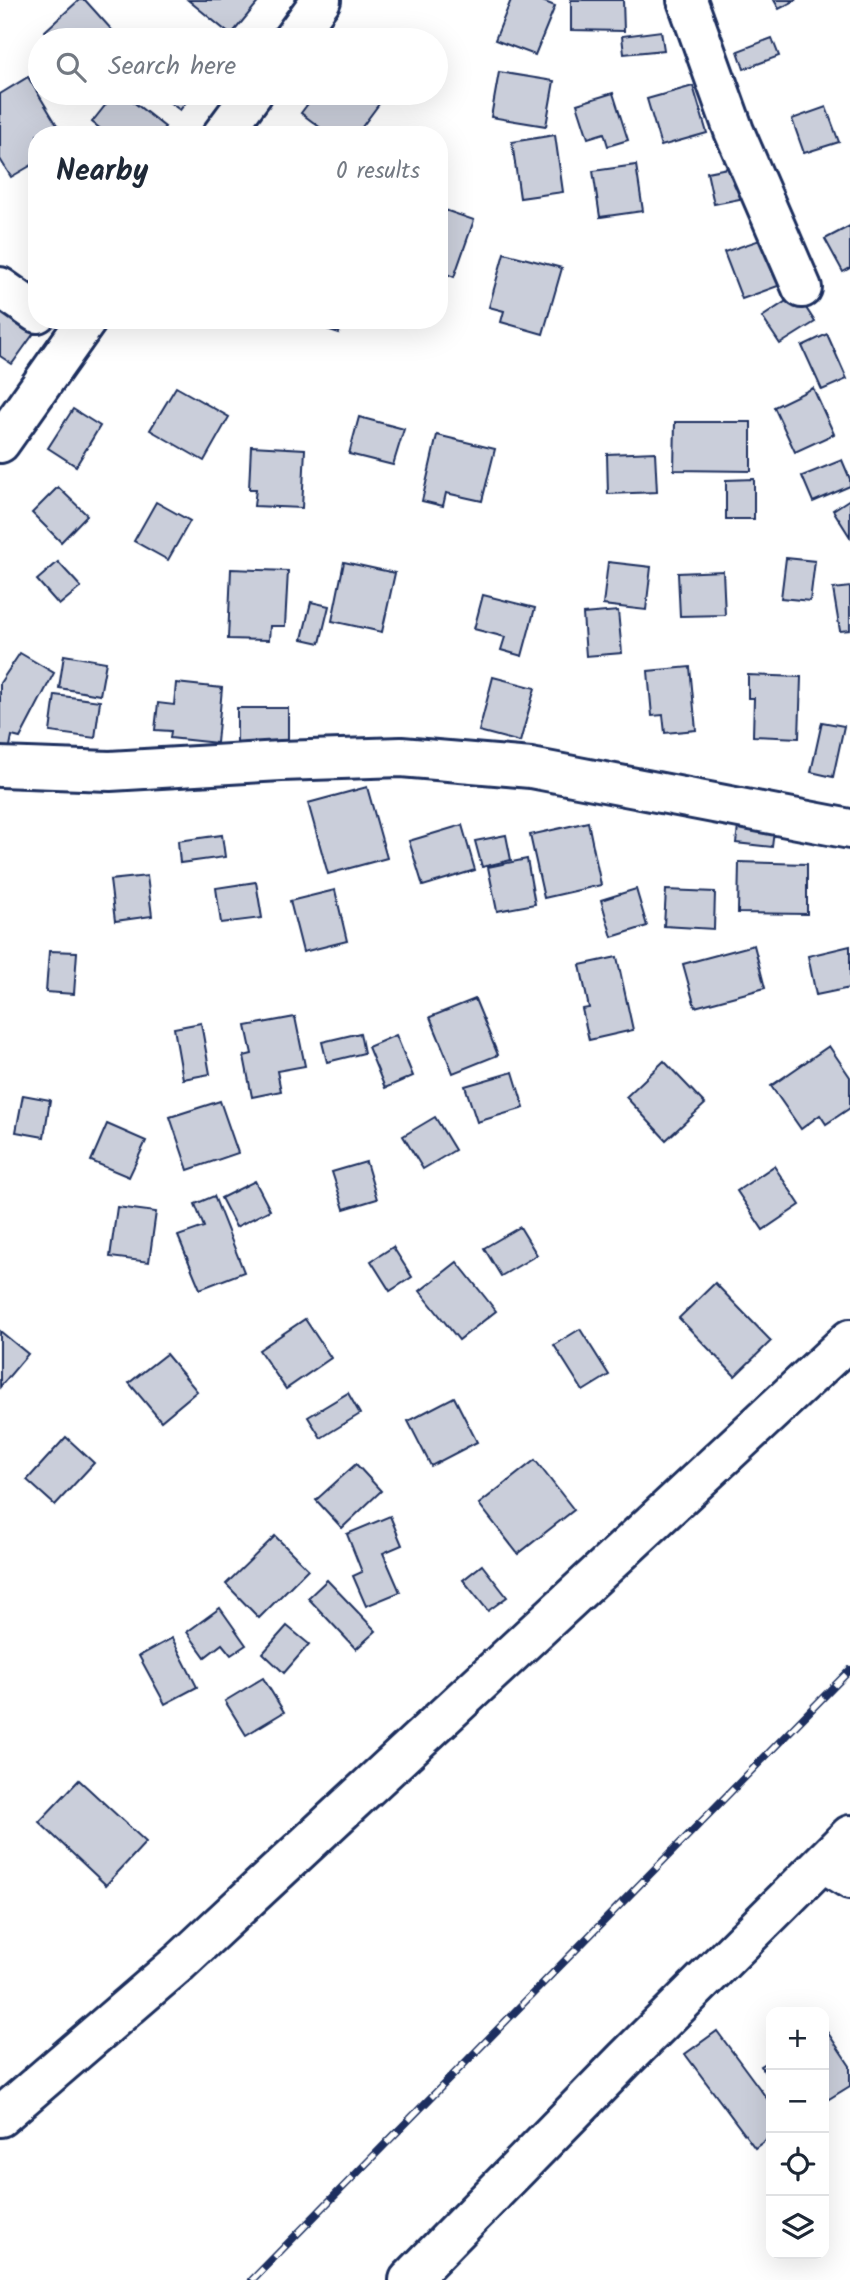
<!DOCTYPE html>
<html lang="en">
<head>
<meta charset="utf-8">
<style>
	body { margin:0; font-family:Kalam,sans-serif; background:#f2f2f3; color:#1f2937 }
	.controls { position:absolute; right:21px; bottom:21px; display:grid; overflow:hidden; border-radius:14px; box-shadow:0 7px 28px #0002 }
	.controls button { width:63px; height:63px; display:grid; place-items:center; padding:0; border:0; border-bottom:2px solid #e0e1e3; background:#fff; color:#1f2937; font:35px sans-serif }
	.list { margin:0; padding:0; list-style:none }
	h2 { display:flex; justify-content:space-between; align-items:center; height:91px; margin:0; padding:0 28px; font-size:30px }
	h2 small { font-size:23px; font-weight:400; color:#747a83 }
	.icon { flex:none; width:38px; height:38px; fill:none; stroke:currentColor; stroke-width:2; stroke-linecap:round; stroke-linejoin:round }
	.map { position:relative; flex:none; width:850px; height:2280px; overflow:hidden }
	.search { position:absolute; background:#fff; box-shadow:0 7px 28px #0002; left:28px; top:28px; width:420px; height:77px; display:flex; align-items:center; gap:18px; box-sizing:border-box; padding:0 24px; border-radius:38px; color:#747a83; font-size:26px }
	.panel { position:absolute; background:#fff; box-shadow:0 7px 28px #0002; left:28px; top:126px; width:420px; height:203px; border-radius:28px }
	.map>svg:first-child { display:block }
	.building { fill:#caceda; stroke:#1b2f5e; stroke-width:2 }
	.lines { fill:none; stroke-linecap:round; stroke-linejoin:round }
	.street-casing { stroke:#1b2f5e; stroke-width:44 }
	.secondary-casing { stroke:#1b2f5e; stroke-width:44 }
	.street { stroke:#fff; stroke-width:38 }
	.secondary { stroke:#fff; stroke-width:38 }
	.rail-casing { stroke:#1b2f5e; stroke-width:8 }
	.rail { stroke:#fff; stroke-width:5; stroke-dasharray:16; stroke-linecap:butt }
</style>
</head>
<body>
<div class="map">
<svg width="850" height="2280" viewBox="0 0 850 2280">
	<rect width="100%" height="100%" fill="#fff"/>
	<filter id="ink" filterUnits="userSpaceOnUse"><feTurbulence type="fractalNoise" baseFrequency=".0143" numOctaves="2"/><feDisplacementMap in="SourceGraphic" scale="14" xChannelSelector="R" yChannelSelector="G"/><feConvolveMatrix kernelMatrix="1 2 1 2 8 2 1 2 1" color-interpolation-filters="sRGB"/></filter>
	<g filter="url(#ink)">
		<g class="building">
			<polygon points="79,0 85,0 121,40 54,40 45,31"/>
			<polygon points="188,0 260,0 231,35"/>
			<polygon points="511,0 540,0 555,6 535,55 495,40"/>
			<polygon points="571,0 623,0 624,31 571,30"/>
			<polygon points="774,0 796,0 779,9"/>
			<polygon points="661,31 664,50 624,54 622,36"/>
			<polygon points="772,38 779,56 744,69 738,51"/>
			<polygon points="499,72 554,81 546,126 491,117"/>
			<polygon points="28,77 63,135 37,135 37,162 11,177 0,159 0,94"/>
			<polygon points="693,86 707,133 661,146 647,99"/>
			<polygon points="115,93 122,93 165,127 158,135 108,135 92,122"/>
			<polygon points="157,93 193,93 180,110"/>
			<polygon points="316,93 364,93 379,104 356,135 330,135 301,113"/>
			<polygon points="613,93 628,140 608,146 604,133 588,138 577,104"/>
			<polygon points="826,107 839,142 804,153 792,119"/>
			<polygon points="555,135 563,192 520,198 512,142"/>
			<polygon points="748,164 755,196 714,204 707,172"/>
			<polygon points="636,165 643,211 600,217 593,171"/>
			<polygon points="439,208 474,220 454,277 439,271"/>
			<polygon points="850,226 850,268 843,272 825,239"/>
			<polygon points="772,236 789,282 742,299 724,252"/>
			<polygon points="504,253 562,268 543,334 501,322 504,311 489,307"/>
			<polygon points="0,293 42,322 12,364 0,356"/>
			<polygon points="797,294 815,322 780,344 762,317"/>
			<polygon points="299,320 343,320 339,333"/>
			<polygon points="827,334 847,379 822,390 802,346"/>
			<polygon points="176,387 229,417 204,461 150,430"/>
			<polygon points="813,388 834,434 795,452 774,407"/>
			<polygon points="73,409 100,426 76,466 48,448"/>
			<polygon points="359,417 404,429 393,465 349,454"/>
			<polygon points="675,422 751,422 751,471 674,470"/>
			<polygon points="437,435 495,449 482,501 446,493 443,506 422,501"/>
			<polygon points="251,446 305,449 302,508 254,506 256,489 249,489"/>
			<polygon points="655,452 657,492 608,494 607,454"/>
			<polygon points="842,460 850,479 850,486 813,502 802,476"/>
			<polygon points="754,479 754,519 726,519 726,480"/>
			<polygon points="58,487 87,515 61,542 32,513"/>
			<polygon points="850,499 850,537 833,510"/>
			<polygon points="156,502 190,521 168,560 134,541"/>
			<polygon points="786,558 815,561 810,601 781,598"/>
			<polygon points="58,562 81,587 59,605 37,580"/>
			<polygon points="344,562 395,573 382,632 332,621"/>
			<polygon points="608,562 651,567 646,610 603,605"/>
			<polygon points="231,569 288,571 285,626 270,626 269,640 228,639"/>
			<polygon points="723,571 725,615 680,616 678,573"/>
			<polygon points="850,587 850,630 840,631 833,589"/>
			<polygon points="483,595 535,608 522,656 501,650 505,637 474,629"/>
			<polygon points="311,602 329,606 320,643 302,639"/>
			<polygon points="618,611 622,653 586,656 583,614"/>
			<polygon points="20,653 54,673 20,738 12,736 8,757 0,756 0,683"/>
			<polygon points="64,655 106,662 100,695 59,688"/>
			<polygon points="690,667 696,730 665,733 663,715 652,716 648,671"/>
			<polygon points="748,675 801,677 799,738 753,736 754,698 748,698"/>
			<polygon points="493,677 535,688 520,742 479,731"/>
			<polygon points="176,683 222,688 217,743 170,738 171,731 155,730 158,703 174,705"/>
			<polygon points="55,695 100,701 95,738 50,732"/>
			<rect x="237" y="708" width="51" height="35"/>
			<polygon points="822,722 844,726 833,777 811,772"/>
			<polygon points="367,787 387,858 328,874 308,803"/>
			<polygon points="739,819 775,823 772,847 736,843"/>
			<polygon points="588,822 601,885 544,898 530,835"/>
			<polygon points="462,825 475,870 423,886 409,841"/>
			<polygon points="222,835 225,857 180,863 178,841"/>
			<polygon points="506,835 511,860 482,867 475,841"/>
			<polygon points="527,859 535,904 497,911 488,867"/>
			<polygon points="739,862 807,864 807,914 738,913"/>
			<polygon points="147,876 152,916 115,921 110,880"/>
			<polygon points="256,882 262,918 221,923 216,888"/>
			<polygon points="636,889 647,926 612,937 601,900"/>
			<polygon points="335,890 347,941 303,952 290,901"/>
			<polygon points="666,890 715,892 714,929 664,926"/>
			<polygon points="754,945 765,988 695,1007 683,964"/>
			<polygon points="850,946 850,988 816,995 808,956"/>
			<polygon points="49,951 77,952 74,994 46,992"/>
			<polygon points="617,957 633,1030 589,1040 582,1009 589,1008 580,965"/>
			<polygon points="475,999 498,1055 453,1073 430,1017"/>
			<polygon points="295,1017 305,1066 277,1071 281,1091 252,1097 244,1056 252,1054 246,1026"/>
			<polygon points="201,1023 210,1074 183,1079 174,1028"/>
			<polygon points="360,1033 364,1053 327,1062 322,1042"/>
			<polygon points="396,1035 413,1076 385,1088 368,1047"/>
			<polygon points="829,1046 850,1077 850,1108 826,1124 820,1115 801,1129 771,1086"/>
			<polygon points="664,1061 705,1104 666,1140 626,1097"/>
			<polygon points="513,1072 524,1108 477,1122 465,1086"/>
			<polygon points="23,1095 50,1100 44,1137 16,1132"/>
			<polygon points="220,1101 238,1153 188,1170 170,1117"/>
			<polygon points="435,1117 455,1150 423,1169 403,1136"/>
			<polygon points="107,1124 146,1141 129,1177 91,1161"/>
			<polygon points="366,1162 377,1199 344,1209 332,1172"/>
			<polygon points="774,1166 800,1205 763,1230 737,1191"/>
			<polygon points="255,1181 270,1210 236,1227 221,1198"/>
			<polygon points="214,1196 244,1272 200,1289 178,1236 204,1227 195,1204"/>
			<polygon points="117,1207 156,1212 149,1262 110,1257"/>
			<polygon points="520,1227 537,1255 501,1276 484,1248"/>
			<polygon points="393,1247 412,1277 390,1291 371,1261"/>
			<polygon points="457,1262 496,1311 459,1340 420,1291"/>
			<polygon points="715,1283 771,1341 735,1376 679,1318"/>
			<polygon points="305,1319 331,1358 286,1389 259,1350"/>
			<polygon points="580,1329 609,1375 583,1391 554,1345"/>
			<polygon points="0,1331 28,1354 0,1387"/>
			<polygon points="166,1354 197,1391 161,1421 129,1383"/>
			<polygon points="348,1393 360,1414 321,1438 308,1417"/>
			<polygon points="454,1397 477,1442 431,1466 408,1421"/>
			<polygon points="66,1437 94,1463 55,1505 27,1480"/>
			<polygon points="535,1460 574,1510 518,1554 479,1504"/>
			<polygon points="356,1464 381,1491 342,1528 316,1500"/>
			<polygon points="390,1516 402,1545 383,1553 400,1592 366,1606 353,1576 362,1572 347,1534"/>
			<polygon points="275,1536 308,1569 259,1618 226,1584"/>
			<polygon points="482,1565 507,1597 488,1611 463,1580"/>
			<polygon points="327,1580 376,1631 356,1649 308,1598"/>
			<polygon points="220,1608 246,1645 231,1655 222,1644 205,1657 187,1632"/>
			<polygon points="287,1626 309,1644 284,1673 263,1653"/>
			<polygon points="172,1638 197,1687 165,1704 139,1656"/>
			<polygon points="263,1678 284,1712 246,1735 225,1701"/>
			<polygon points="79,1780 146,1842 106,1885 39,1822"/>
			<polygon points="824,2027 850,2066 850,2086 824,2102"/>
			<polygon points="717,2031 771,2104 771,2136 755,2148 685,2054"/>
			<polygon points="771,2060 771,2083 761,2066"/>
		</g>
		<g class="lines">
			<g class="street-casing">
				<g id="street">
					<polyline points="687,0 734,131 802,288"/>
					<polyline points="292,40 321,0"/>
					<polyline points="222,135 253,93"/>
					<polyline points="0,287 37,313"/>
					<polyline points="0,443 87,320"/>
					<polyline points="0,767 110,771 281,761 401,757 531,768 850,829"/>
					<polyline points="824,1863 850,1879"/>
					<polyline points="0,2117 180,1962 850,1339"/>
				</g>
			</g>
			<g class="secondary-casing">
				<polyline id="secondary" points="409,2280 624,2060 850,1835"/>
			</g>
			<use href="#street" class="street"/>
			<use href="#secondary" class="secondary"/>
			<g class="rail-casing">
				<polyline id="rail" points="252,2280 850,1670"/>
			</g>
			<use href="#rail" class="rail"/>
		</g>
	</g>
</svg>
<div class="controls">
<button>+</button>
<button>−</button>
<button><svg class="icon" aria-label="locate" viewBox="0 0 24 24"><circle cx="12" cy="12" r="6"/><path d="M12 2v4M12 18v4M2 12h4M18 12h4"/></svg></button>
<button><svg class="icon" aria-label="layers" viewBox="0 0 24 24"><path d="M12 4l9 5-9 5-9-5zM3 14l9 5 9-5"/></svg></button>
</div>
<div class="search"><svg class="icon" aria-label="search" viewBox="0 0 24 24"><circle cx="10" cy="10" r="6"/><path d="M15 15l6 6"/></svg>Search here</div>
<section class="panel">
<h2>Nearby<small>0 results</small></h2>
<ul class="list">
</ul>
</section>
</div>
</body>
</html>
